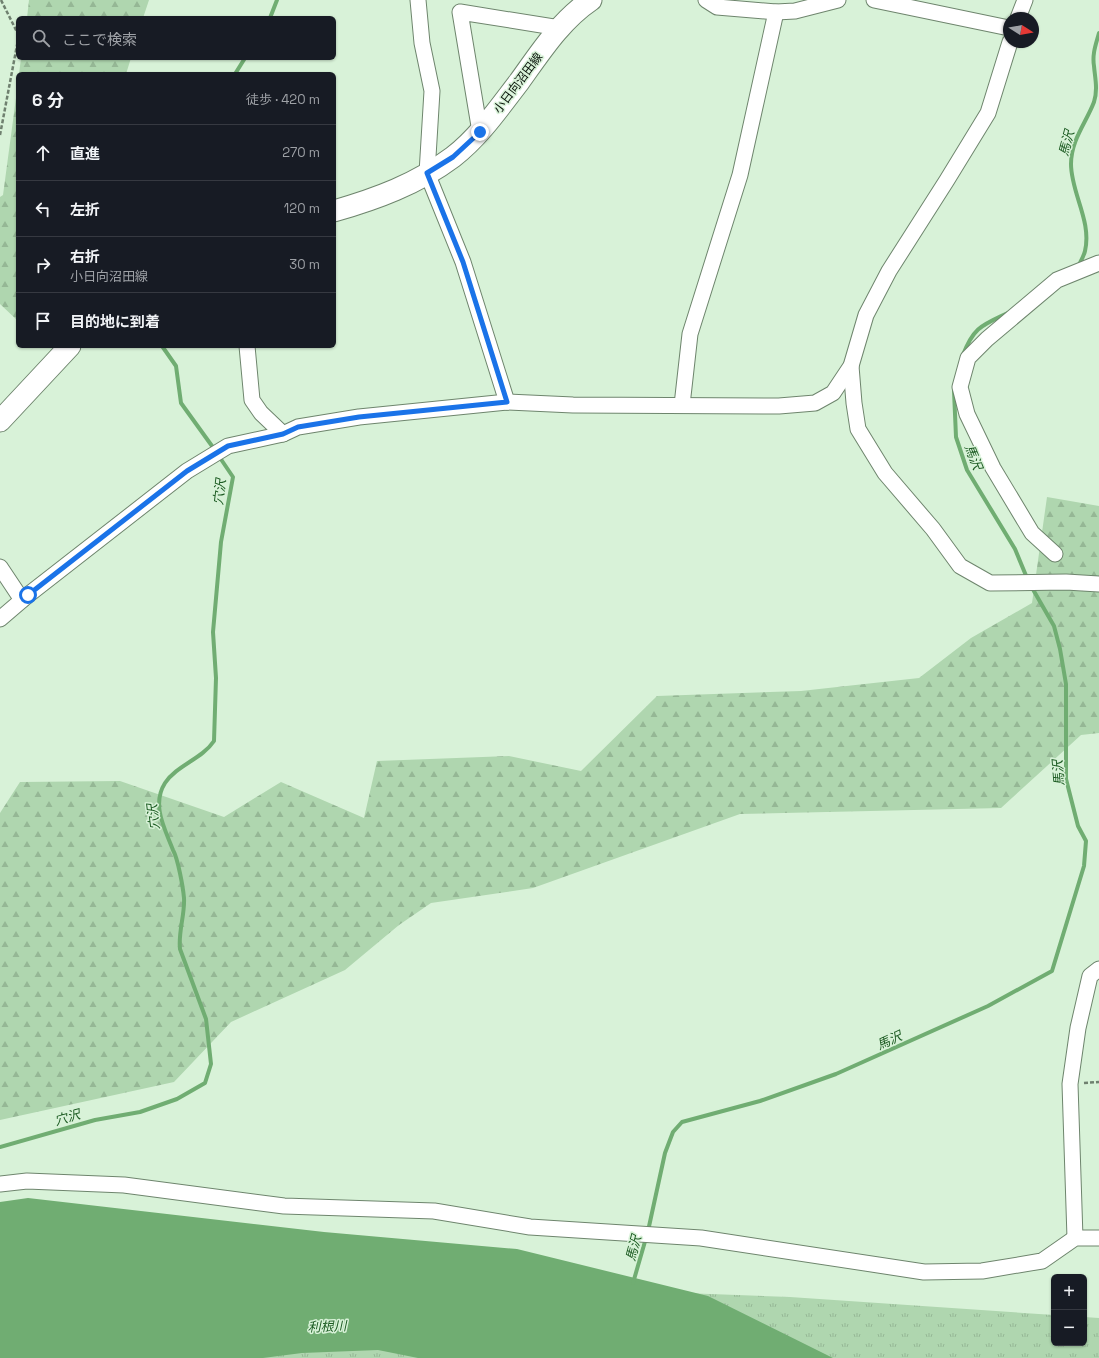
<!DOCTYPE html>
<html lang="ja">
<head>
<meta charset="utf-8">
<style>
	body { margin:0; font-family:"Space Grotesk","Noto Sans JP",sans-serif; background:#20242c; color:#f1f3f6 }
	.controls { position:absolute; right:12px; bottom:12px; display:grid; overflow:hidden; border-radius:6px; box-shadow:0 1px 3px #0004 }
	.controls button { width:36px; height:36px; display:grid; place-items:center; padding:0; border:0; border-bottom:1px solid #363941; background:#171b24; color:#f1f3f6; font:20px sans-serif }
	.compass { position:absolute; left:1003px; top:12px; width:36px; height:36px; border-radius:50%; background:#171b24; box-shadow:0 1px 3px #0004; rotate:101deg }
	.stop { position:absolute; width:12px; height:12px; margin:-9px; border:3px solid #1a73e8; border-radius:50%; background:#fff }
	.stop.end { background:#1a73e8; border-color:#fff; box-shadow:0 1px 4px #0008 }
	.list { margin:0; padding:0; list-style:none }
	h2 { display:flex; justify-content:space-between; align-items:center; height:52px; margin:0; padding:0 16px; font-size:17px }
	h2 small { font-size:13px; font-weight:400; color:#9ea1a6 }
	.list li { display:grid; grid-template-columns:26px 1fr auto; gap:12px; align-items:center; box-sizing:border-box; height:56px; padding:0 16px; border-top:1px solid #363941 }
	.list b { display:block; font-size:15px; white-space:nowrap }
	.list p { margin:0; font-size:13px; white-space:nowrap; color:#9ea1a6 }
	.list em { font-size:13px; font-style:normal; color:#9ea1a6 }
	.icon { flex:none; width:22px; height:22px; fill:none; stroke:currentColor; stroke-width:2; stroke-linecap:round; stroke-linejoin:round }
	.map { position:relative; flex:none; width:1099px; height:1358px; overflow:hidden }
	.search { position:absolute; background:#171b24; box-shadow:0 1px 3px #0004; left:16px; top:16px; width:320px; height:44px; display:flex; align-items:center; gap:10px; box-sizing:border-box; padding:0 14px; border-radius:6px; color:#9ea1a6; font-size:15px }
	.panel { position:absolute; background:#171b24; box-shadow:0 1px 3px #0004; left:16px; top:72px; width:320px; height:276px; border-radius:6px }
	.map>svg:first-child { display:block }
	.grass { fill:url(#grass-tufts) }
	.forest { fill:url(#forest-firs) }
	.water { fill:#70ad72 }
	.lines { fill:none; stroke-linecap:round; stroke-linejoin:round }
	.stream { stroke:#70ad72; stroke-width:4 }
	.street-casing { stroke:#6e856d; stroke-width:17 }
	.secondary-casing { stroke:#6e856d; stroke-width:23 }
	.path { stroke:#6f806f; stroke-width:2.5; stroke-dasharray:4 2; stroke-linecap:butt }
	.street { stroke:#fff; stroke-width:15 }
	.secondary { stroke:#fff; stroke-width:21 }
	.route { stroke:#1a73e8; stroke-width:5 }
	.labels { text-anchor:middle; stroke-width:3; stroke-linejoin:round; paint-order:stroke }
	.street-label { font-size:12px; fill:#071008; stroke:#d8f2d8 }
	.water-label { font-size:13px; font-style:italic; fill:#1c5b22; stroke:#d8f2d8 }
</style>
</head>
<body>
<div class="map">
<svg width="1099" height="1358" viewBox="0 0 1099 1358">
	<defs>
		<pattern id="grass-tufts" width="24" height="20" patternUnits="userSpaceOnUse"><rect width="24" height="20" fill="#afd6af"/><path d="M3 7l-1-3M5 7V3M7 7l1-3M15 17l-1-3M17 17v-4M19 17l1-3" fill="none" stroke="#95b795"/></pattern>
		<pattern id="forest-firs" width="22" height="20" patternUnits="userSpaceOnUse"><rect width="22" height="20" fill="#afd6af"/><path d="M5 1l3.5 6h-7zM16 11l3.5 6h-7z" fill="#95b795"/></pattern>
	</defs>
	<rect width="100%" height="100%" fill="#d8f2d8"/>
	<polygon class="grass" points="92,1271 790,1297 1054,1315 1054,1343 1084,1343 1084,1317 1099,1318 1099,1358 0,1358 0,1284"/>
	<g class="forest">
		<polygon points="29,0 149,0 143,18 27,18"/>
		<polygon points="21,58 131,58 126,74 19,74"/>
		<polygon points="18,83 18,321 0,304 0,197 3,195"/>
		<polygon points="1047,497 1099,506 1099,733 1081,735 1001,808 740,814 533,888 431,903 399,925 345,970 231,1022 174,1082 0,1120 0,813 20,782 120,781 224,817 281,782 364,818 377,761 509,756 581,771 657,696 801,691 919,678 971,638 1032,603"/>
	</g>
	<polygon class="water" points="28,1198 324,1232 517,1249 708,1296 833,1358 418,1358 378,1350 302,1353 263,1358 0,1358 0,1202"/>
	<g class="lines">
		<g class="stream">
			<polyline points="270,18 277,0"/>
			<polyline points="235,74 245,58"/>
			<path d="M1078 267C1080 262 1084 256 1085 251 1092 221 1071 193 1071 164 1071 140 1086 123 1094 102 1098 89 1095 78 1094 66 1092 54 1096 44 1099 33"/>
			<path d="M963 355C974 326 983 325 1010 312"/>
			<polyline points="954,391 956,437 967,470 1015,549 1027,578"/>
			<path d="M0 1147 95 1120 140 1112 177 1099 205 1083 211 1064 206 1019 180 949C178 932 185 915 184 898 183 887 178 859 173 850 165 829 151 805 165 783 177 765 202 759 214 741L216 678 213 632 221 542 233 477 212 446 181 403 176 366 162 346"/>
			<polyline points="648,1231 665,1153 673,1132 682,1122 760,1101 836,1074 988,1006 1052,971 1084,866 1086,841 1078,826 1066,779 1066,684 1060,649 1054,626 1031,586"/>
			<polyline points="633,1283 646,1238"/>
		</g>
		<g class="street-casing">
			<g id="street">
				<polyline points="418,0 422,43 432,91 427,173 463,262 507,402"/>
				<polyline points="706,0 717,7 776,12 795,11 838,0"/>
				<polyline points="874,0 1009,28"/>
				<polyline points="1018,18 1025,0"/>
				<polyline points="480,132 460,12 560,28"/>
				<polyline points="247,346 252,400 261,413 283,434"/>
				<polyline points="851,366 854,403 858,429 885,473 933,529 960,566 990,583 1066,582 1099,584"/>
				<polyline points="682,405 690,334 740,175 776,12"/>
				<polyline points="1055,554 1032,533 993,468 967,414 960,387 968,358 987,339 1057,280 1099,263"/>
				<polyline points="0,567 22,600"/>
				<polyline points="0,619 28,595 187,471 228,446 283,434 298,427 359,417 507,402 573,405 779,406 815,403 833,393 851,366 866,315 889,271 947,180 988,113 1010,42"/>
				<polyline points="0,1184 27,1181 124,1185 284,1206 434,1211 530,1227 701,1238 924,1272 982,1271 1042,1261 1075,1238 1099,1238"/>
				<polyline points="1075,1238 1070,1084 1078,1028 1090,976 1099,969"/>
			</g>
		</g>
		<g class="secondary-casing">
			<g id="secondary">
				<path d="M334 211C376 199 417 184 453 157 479 137 499 108 519 82 540 53 560 21 591 0"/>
				<polyline points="0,421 70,346"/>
			</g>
		</g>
		<g class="path">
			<polyline points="1,0 18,34"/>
			<polyline points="0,135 18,40"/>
			<polyline points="1084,1083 1099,1082"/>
		</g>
		<use href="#street" class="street"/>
		<use href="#secondary" class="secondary"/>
	</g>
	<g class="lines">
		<polyline class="route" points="28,595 187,471 228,446 283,434 298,427 359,417 507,402 463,262 427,173 453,157 480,132"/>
	</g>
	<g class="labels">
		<g class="street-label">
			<text transform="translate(518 83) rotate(-53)" y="4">小日向沼田線</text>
		</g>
		<g class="water-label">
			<text transform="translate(1066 143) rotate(-75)" y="5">馬沢</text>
			<text transform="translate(974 457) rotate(68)" y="5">馬沢</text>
			<text transform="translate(219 492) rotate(-83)" y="5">穴沢</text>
			<text transform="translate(1058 773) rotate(-95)" y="5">馬沢</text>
			<text transform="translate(153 817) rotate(-97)" y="5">穴沢</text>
			<text transform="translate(889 1040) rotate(-24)" y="5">馬沢</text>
			<text transform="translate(67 1117) rotate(-16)" y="5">穴沢</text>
			<text transform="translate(633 1248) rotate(-75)" y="5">馬沢</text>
			<text transform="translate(327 1326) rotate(-2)" y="5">利根川</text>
		</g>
	</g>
</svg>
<div class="controls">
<button>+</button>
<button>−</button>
</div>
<svg class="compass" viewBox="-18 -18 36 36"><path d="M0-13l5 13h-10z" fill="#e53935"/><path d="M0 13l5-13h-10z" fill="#9ea1a6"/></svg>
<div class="stop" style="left:28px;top:595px"></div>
<div class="stop end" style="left:480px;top:132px"></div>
<div class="search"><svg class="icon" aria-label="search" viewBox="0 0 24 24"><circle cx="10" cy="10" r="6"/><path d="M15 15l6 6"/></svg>ここで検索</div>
<section class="panel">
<h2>6 分<small>徒歩 · 420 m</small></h2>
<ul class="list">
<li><svg class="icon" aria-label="ahead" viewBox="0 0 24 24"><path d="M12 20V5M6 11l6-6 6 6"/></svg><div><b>直進</b></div><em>270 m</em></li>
<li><svg class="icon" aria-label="left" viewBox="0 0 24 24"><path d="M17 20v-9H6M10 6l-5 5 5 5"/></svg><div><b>左折</b></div><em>120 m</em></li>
<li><svg class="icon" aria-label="right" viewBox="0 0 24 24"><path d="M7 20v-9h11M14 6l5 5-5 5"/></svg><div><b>右折</b><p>小日向沼田線</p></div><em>30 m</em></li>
<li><svg class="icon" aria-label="arrive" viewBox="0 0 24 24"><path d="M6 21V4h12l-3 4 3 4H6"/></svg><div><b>目的地に到着</b></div></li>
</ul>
</section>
</div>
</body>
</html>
